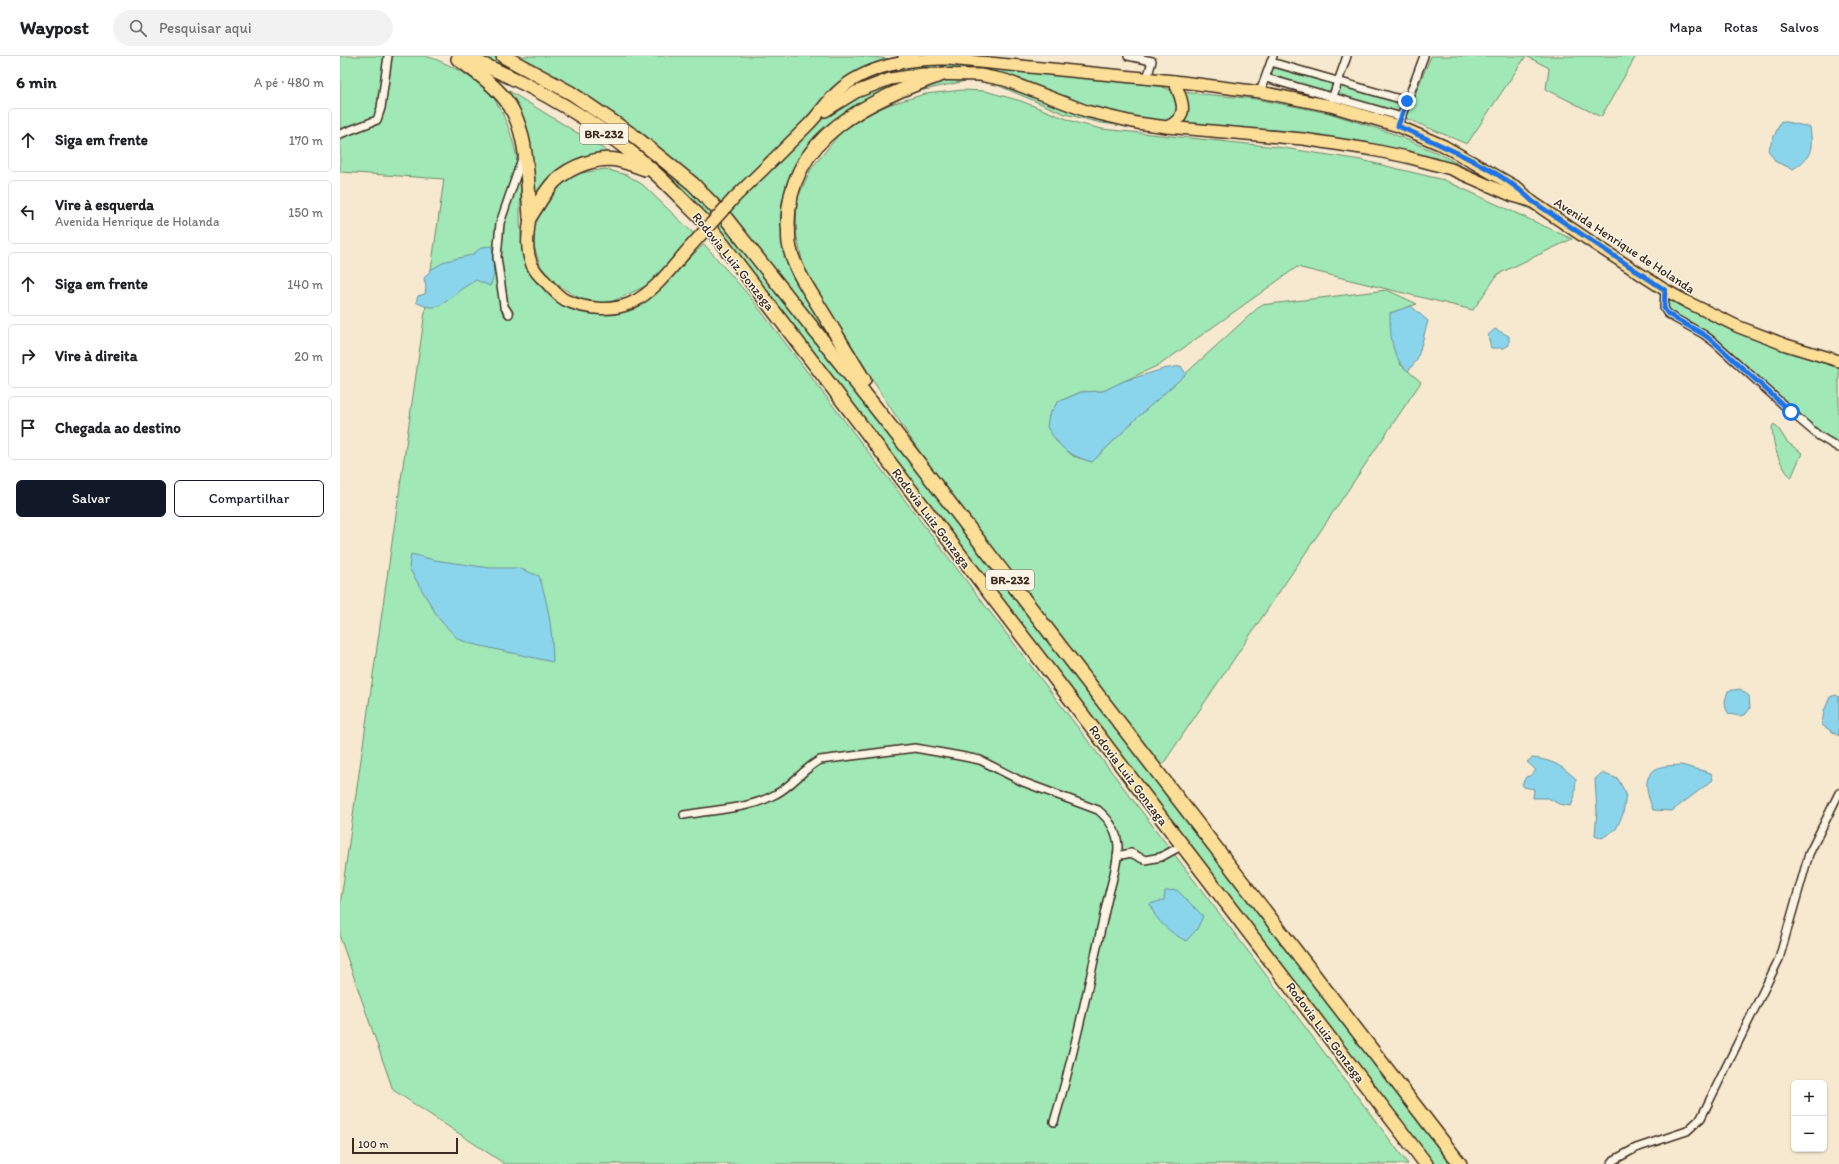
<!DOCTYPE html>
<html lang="pt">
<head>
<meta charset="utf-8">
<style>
	body { margin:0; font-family:Itim,sans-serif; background:#f2f2f2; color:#202124 }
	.controls { position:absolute; right:12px; bottom:12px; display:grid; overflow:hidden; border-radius:6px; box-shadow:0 1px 3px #0004 }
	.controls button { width:36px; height:36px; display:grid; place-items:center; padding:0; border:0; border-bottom:1px solid #e0e0e0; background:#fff; color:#202124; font:20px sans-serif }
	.scale { position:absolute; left:12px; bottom:10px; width:106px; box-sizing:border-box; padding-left:4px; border:2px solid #3b2a1e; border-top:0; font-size:11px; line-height:14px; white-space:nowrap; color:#3b2a1e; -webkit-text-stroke:3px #fcf5e5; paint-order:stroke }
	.stop { position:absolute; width:12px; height:12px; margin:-9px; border:3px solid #1a73e8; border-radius:50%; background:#fff }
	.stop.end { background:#1a73e8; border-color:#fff; box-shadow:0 1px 4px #0008 }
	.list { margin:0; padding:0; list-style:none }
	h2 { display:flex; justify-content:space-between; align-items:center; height:52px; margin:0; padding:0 16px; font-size:17px }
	h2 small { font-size:13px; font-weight:400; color:#757577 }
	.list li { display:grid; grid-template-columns:26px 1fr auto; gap:12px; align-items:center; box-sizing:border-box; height:64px; margin:0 8px 8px; padding:0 8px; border:1px solid #e0e0e0; border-radius:6px }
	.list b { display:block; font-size:15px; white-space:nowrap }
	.list p { margin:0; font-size:13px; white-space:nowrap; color:#757577 }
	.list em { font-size:13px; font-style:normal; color:#757577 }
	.actions { display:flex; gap:8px; padding:12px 16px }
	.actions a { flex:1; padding:9px 0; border:1px solid #111827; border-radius:6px; text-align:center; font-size:14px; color:#111827 }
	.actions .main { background:#111827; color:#fff }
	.icon { flex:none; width:22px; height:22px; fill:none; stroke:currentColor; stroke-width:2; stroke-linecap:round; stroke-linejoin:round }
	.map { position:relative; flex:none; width:1499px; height:1108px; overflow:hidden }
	header { display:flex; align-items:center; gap:24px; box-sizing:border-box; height:56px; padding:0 20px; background:#fff; border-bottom:1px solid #e0e0e0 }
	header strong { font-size:19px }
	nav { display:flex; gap:22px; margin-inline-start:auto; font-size:14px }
	.search { width:280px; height:36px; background:#f2f2f2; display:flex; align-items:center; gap:10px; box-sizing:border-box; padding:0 14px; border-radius:22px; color:#757577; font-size:15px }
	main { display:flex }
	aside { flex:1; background:#fff }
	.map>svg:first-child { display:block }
	.green { fill:#a0e8b6; stroke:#6e896a }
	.water { fill:#8bd5ec; stroke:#6b919a }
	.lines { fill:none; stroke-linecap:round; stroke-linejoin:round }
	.street-casing { stroke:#3b2a1e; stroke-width:10 }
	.primary-casing { stroke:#3b2a1e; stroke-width:14 }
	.highway-casing { stroke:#3b2a1e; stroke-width:16 }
	.street { stroke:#fcf5e5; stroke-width:7 }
	.primary { stroke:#fdde96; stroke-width:11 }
	.highway { stroke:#fdde96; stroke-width:13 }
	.primary-bridge-casing { stroke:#3b2a1e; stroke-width:14; stroke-linecap:butt }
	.primary-bridge { stroke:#fdde96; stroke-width:11 }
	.route { stroke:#1a73e8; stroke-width:5 }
	.labels { text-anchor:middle; stroke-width:3; stroke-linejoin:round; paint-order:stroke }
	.shield { fill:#fcf5e5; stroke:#75675a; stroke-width:1 }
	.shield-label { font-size:12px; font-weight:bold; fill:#3b2a1e }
	.street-label { font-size:13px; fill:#3b2a1e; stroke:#fcf5e5 }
</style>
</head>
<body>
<header>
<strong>Waypost</strong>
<div class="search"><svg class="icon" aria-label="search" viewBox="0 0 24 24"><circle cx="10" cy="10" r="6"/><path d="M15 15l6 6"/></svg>Pesquisar aqui</div>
<nav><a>Mapa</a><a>Rotas</a><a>Salvos</a></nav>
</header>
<main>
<aside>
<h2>6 min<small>A pé · 480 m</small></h2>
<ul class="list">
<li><svg class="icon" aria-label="ahead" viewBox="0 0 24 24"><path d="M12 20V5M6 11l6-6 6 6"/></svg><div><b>Siga em frente</b></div><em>170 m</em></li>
<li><svg class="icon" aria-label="left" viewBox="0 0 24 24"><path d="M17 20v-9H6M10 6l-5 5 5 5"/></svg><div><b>Vire à esquerda</b><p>Avenida Henrique de Holanda</p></div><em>150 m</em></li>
<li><svg class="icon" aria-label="ahead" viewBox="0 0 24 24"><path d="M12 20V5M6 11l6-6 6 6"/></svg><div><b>Siga em frente</b></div><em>140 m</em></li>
<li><svg class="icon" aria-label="right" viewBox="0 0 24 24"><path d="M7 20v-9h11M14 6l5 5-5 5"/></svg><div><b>Vire à direita</b></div><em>20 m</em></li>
<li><svg class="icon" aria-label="arrive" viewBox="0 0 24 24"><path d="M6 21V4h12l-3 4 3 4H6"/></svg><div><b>Chegada ao destino</b></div></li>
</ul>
<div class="actions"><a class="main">Salvar</a><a>Compartilhar</a></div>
</aside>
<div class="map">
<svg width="1499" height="1108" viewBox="0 0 1499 1108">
	<rect width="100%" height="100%" fill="#f6e9cf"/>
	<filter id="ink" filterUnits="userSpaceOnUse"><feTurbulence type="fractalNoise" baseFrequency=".025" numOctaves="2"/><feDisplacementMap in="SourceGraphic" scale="8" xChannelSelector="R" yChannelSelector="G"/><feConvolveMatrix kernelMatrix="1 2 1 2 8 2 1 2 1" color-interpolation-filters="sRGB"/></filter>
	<g filter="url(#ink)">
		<g class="green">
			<path d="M0 0C20 0 40 0 61 0 68 0 78 0 85 0 106 5 136 23 150 38 167 56 179 102 181 126 182 135 180 144 180 153 180 182 182 214 205 235 213 242 225 246 234 251 255 263 283 260 303 248L364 188 411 242 914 903 1068 1108H165L53 1034 0 881V850L104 123 0 116Z"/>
			<polygon points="131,0 521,0 820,30 836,36 839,65 841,36 916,43 989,57 1051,77 1098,97 1153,127 1199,157 1100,113 1015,92 827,75 761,67 725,58 657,29 630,24 552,41 513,60 459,112 449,187 501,299 1117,1108 1087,1108 371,173 385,161 447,93 368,169 275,85"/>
			<polygon points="1091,0 1296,0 1261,61 1206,33 1209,12 1186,0 1127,88 1065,62"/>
			<polygon points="935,12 989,27 991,28 992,32 988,35 935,21 931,19 932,14"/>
			<polygon points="161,30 275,100 253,101 192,149 190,98"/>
			<polygon points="1001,30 1061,48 1063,51 1059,57 999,39 997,35"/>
			<polygon points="623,34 645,35 681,45 737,67 762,73 937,91 1021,104 1104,124 1232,183 1158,218 1133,254 957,211 821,308 763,335 741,336 718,346 709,359 716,385 733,400 752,406 799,360 921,249 1047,234 1077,248 1050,257 1060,308 1081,326 821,711 622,454 577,392 510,290 465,217 456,177 457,143 471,113 497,81 516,63 551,48 585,38"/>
			<polygon points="265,113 287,119 303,129 354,178 310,228 267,248 246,245 232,238 212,225 200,209 192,184 196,162 210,140 227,123 241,117"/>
			<polygon points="1324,241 1391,274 1499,309 1499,392 1493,389 1412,319 1324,252"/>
			<path d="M1434 368 1440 375 1447 386 1462 397 1451 422C1437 404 1434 393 1432 371Z"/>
		</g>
		<g class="water">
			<path d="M1441 65 1470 71C1473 93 1472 101 1453 113L1436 106 1428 94Z"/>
			<path d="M152 190 154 220 150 230 136 224C132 227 127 229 123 232 106 244 98 259 76 246L78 240 85 238 86 232 84 222 92 213 106 205 132 199 142 191Z"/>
			<path d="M1071 250 1088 265 1077 304 1068 315C1051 301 1050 278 1050 257Z"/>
			<polygon points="1155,273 1169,280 1169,289 1164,292 1151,292 1148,279"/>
			<path d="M841 310 846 318 799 360 752 406C728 399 720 392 707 371L709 359 718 346 741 336 763 335 784 325 823 313Z"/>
			<path d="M71 498 94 504 150 512H178L199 520C209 551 212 573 213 606L132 588 118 583 99 563 69 512Z"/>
			<path d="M1400 633 1409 640 1410 652 1406 658 1400 660 1389 658C1383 650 1385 644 1388 635Z"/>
			<polygon points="1496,639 1499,641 1499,680 1482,669 1484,655 1490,641"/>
			<path d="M1192 702C1212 704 1221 709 1236 723 1234 735 1237 738 1231 750L1219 748 1208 742H1193L1194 733 1184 731 1182 728 1186 721 1192 719 1196 714 1187 706Z"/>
			<path d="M1341 709 1371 717 1373 724 1332 755 1313 754C1308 740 1300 720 1318 712 1324 709 1334 710 1341 709Z"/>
			<polygon points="1262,717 1278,723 1286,738 1283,758 1276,773 1262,782 1255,779 1257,756 1255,723"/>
			<path d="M837 834 863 860 857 873 846 885C831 877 815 865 810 848L824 844 825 835Z"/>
		</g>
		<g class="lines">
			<g class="street-casing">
				<g id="street">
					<polyline points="788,0 812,5 807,23"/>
					<polyline points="931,6 1067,45"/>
					<polyline points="926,22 1062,61"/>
					<polyline points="920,36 933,0"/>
					<polyline points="992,43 1007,0"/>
					<polyline points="1060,64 1084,0"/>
					<polyline points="0,78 37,64 41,52 48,0"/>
					<polyline points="1325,234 1324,252 1327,257 1336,263 1363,278 1374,286 1459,363 1479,380 1499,392"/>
					<polyline points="169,258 164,250 157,201 160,167 183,100"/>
					<path d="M344 759C375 753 408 754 436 738 453 729 463 713 480 704L575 692 620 700 640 704 683 726 758 754C769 763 777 775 778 790 778 810 770 831 766 850 750 922 735 995 714 1066"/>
					<polyline points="777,800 791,797 805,804 821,801 843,789"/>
					<polyline points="1271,1108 1274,1104 1296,1092 1347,1075 1361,1062 1439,903 1469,798 1499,737"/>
				</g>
			</g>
			<g class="primary-casing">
				<g id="primary">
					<polyline points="485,55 516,36 550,23 583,18 640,19 665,24 746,55 797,67 827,71 963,83 1028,93 1067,101 1111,113 1173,140 1191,145"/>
					<path d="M827 71C851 61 842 43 834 25"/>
					<path d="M395 141C420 117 444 93 469 68 479 58 486 46 497 36 525 10 570 2 608 3L834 25 920 36 991 50 1058 70 1104 90 1178 132 1191 145 1256 189 1325 234 1347 246 1399 271 1446 289 1499 305"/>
					<path d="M190 161C188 177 185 193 192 209 195 215 200 221 205 225 211 232 218 240 225 244 245 253 271 256 291 247 315 236 333 210 350 191"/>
				</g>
			</g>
			<g class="highway-casing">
				<g id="highway">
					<path d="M122 0C191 27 259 66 314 116 333 133 350 152 368 169L1086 1108"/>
					<polyline points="163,0 231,37 294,80 353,128 385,161 551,371 1120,1108"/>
					<polyline points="565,0 575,3"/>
					<path d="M118 3C135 15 152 27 165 43 189 73 187 124 190 161"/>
					<path d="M190 161C198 149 205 135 215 125 231 110 260 99 281 105 289 107 297 110 305 113"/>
					<path d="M524 324C509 300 495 276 480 252 468 232 452 210 449 187 448 181 449 174 448 169 447 79 531 44 603 18"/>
				</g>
			</g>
			<use href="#street" class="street"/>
			<use href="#primary" class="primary"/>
			<use href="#highway" class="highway"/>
			<g class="primary-bridge-casing">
				<polyline id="primary-bridge" points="350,191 395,141"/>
			</g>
			<use href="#primary-bridge" class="primary-bridge"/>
		</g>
	</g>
	<g class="lines" filter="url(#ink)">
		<path class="route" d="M1067 45 1058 70C1098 88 1162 114 1192 145L1325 234 1324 252 1327 257 1336 263 1363 278 1374 286 1451 356"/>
	</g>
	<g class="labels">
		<g class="shield">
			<rect x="240" y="68" width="48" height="20" rx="3"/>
			<rect x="646" y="514" width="48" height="20" rx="3"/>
		</g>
		<g class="shield-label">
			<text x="264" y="82">BR-232</text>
			<text x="670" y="528">BR-232</text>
		</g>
		<g class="street-label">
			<text transform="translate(1285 189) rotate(33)" y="5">Avenida Henrique de Holanda</text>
			<text transform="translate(394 205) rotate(51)" y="5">Rodovia Luiz Gonzaga</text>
			<text transform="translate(592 462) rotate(53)" y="5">Rodovia Luiz Gonzaga</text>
			<text transform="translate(789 719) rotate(53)" y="5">Rodovia Luiz Gonzaga</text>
			<text transform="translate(986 976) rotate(53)" y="5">Rodovia Luiz Gonzaga</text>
		</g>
	</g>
</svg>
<div class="controls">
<button>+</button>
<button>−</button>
</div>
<div class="scale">100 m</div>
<div class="stop" style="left:1451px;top:356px"></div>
<div class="stop end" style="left:1067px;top:45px"></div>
</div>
</main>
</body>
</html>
